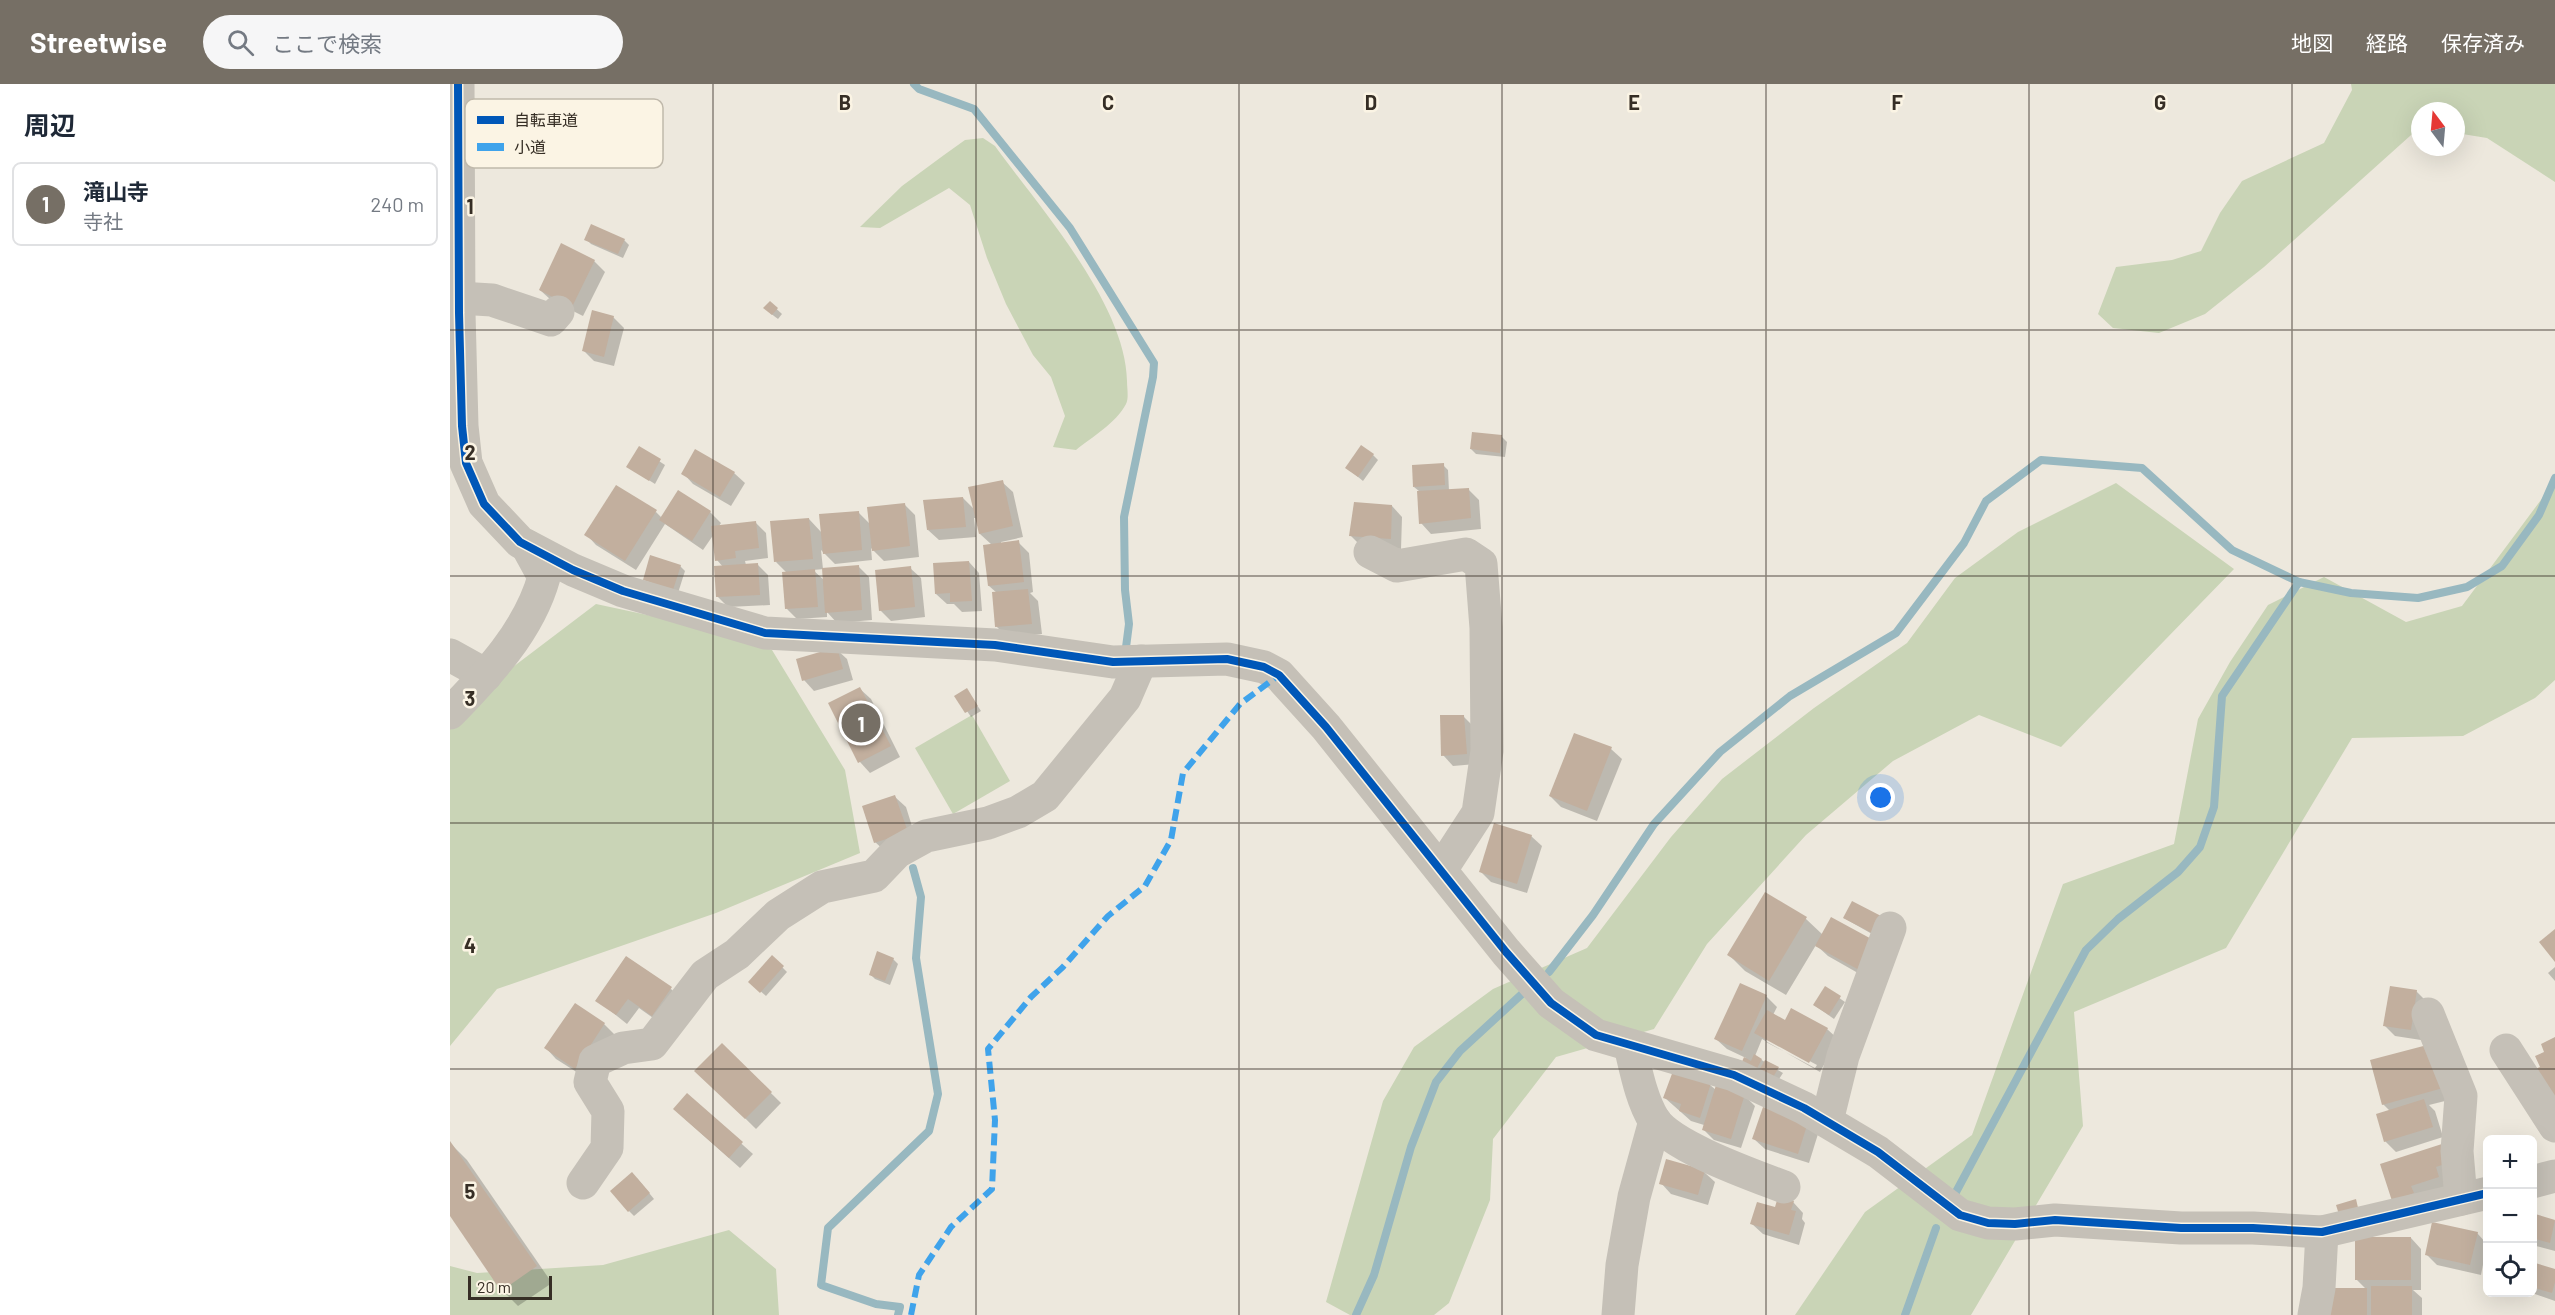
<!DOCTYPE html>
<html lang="ja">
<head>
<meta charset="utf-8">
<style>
	body { margin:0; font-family:Barlow,"Noto Sans JP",sans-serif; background:#f6f6f7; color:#1f2937 }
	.controls { position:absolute; right:18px; bottom:18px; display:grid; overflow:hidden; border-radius:9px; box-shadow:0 6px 24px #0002 }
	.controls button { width:54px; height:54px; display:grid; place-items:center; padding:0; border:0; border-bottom:2px solid #e0e1e3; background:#fff; color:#1f2937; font:30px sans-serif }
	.compass { position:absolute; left:1961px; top:18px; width:54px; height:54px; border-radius:50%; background:#fff; box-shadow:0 6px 24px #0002; rotate:344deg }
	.scale { position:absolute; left:18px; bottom:15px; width:84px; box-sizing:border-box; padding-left:6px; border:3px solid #362e25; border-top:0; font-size:16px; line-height:21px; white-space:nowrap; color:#362e25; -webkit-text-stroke:4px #fbf4e4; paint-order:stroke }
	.you { position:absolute; left:1431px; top:714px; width:21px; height:21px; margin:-15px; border:4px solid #fff; border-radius:50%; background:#1a73e8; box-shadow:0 0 0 9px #1a73e833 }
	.badge { display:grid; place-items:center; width:39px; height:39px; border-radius:50%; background:#766f65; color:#fff; font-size:20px; font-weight:700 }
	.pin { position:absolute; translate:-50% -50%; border:3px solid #fff; box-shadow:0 2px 6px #0006 }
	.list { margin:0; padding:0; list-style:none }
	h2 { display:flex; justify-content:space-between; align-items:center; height:78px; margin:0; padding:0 24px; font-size:26px }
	h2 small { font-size:20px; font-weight:400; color:#747a83 }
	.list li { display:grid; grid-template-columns:39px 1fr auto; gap:18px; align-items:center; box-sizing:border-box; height:84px; margin:0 12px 12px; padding:0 12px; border:2px solid #e0e1e3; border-radius:9px }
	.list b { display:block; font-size:22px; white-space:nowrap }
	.list p { margin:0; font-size:20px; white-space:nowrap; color:#747a83 }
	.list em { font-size:20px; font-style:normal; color:#747a83 }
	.icon { flex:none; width:33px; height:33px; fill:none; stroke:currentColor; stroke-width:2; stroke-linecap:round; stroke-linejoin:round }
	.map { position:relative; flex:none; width:2105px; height:1231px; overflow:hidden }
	header { display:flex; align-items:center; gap:36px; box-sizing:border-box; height:84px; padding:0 30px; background:#766f65; color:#fff }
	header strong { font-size:28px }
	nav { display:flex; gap:33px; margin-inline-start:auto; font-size:21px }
	.search { width:420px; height:54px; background:#f6f6f7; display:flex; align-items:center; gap:15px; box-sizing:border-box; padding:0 21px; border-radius:33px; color:#747a83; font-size:22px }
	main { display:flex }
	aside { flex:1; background:#fff }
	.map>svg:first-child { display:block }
	.green { fill:#c9d4b6 }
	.shadow { fill:#0003; fill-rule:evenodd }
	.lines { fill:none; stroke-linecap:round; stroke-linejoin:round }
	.stream { stroke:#98b8c0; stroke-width:8 }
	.building { fill:#c2af9e }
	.minor { stroke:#c5c0b7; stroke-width:33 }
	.quiet { stroke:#3fa3eb; stroke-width:6; stroke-dasharray:12 6; stroke-linecap:butt }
	.cycleway-casing { stroke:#fbf4e4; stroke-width:11 }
	.cycleway { stroke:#0057b8; stroke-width:8 }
	.grid { fill:none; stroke:#362e25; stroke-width:1.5; stroke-opacity:0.55 }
	.key { fill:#fbf4e4; stroke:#c0b9ab; stroke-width:1.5 }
	.key-label { font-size:16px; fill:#362e25 }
	.grid-label { font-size:20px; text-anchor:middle; font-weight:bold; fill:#362e25; stroke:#fbf4e4; stroke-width:5; stroke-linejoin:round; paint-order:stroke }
</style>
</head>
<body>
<header>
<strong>Streetwise</strong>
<div class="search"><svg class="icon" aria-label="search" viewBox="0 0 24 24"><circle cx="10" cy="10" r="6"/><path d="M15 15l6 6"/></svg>ここで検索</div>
<nav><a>地図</a><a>経路</a><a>保存済み</a></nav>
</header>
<main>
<aside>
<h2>周辺<small></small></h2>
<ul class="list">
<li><span class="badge">1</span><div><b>滝山寺</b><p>寺社</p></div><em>240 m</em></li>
</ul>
</aside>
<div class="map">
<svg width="2105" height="1231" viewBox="0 0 2105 1231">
	<rect width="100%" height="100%" fill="#ede8dd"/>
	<g class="green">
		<polygon points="1901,0 2105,0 2105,98 2037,54 2006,49 2006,27 1970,27 1970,43 1814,183 1755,230 1709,249 1663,244 1648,230 1666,183 1722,176 1751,167 1770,129 1792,97 1874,59 1902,6"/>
		<path d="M533 54 545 62C589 123 676 220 677 297 677 304 679 314 676 320 666 339 642 353 626 366L603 363 615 332 601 293 583 271 556 220 537 174 520 121 499 104 430 144 410 143 452 102 494 71 515 56Z"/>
		<polygon points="2105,397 2105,596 2085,614 2013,652 1902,654 1776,864 1624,928 1633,1042 1521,1231 1345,1231 1415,1128 1522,1051 1613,800 1724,760 1748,635 1780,578 1818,521 1874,493 1956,538 2012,522"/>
		<polygon points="1666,399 1784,485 1611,663 1529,631 1443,677 1356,751 1257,860 1204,945 1106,973 1043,1055 1040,1116 999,1219 984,1231 900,1231 876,1218 933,1017 964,963 1043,905 1137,864 1221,753 1272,695 1364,624 1457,559 1505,494 1568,448"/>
		<polygon points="146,520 235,539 322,566 395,686 410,769 266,829 47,905 0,962 0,640 9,624"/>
		<polygon points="522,631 560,697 503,730 465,664"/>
		<polygon points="279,1146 326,1185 329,1231 0,1231 0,1182 27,1189 153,1181"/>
	</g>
	<g class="shadow">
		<polygon points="136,155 174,156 179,161 173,174 141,160"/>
		<polygon points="144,177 155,188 133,232 101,216 90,206"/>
		<polygon points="320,219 332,230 328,235 320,229"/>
		<polygon points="163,233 174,244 164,282 144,277 134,267"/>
		<polygon points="1052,353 1057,358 1055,373 1026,370 1021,365"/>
		<polygon points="189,364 215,381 205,400 178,383"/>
		<polygon points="923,371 928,376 913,397 897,384"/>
		<polygon points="993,381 998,386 999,407 1018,405 1029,416 1031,445 981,450 971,439 969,407 964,403"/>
		<polygon points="233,389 284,389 295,399 281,422 243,400"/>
		<polygon points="552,398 563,408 573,453 551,458 551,460 568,458 579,469 583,508 580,509 588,517 592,550 557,553 546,542 547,509 539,502 542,461 530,450 527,434 524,434 526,453 489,456 478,446 513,414 525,426"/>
		<polygon points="229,408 260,428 271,439 269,442 305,438 316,449 318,474 295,477 296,481 308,481 318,491 320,521 278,523 267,512 273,483 267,476 264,450 253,466 215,440 186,486 146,461 136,450 206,428 212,434"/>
		<path d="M454 420 465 431 469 473 434 477 421 464 422 476 385 480 371 466 373 485 408 482 419 493 422 536 387 539 377 528V533L347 535 337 525V489L326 478 359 435 372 449 408 428 420 440ZM374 485 375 497 363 486Z"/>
		<polygon points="942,422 952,433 951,465 911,462 901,452"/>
		<polygon points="519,478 529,489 532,527 512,528 504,520 497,520 486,510"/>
		<polygon points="230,482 235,487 228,509 195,496"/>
		<polygon points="460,484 471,494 475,533 441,537 430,526"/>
		<polygon points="386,565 397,575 403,596 364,607 354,596"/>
		<polygon points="410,605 421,615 450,673 420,689 410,678"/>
		<polygon points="517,606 531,627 521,633 507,612"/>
		<polygon points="1013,632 1024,643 1026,680 1003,682 993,671"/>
		<polygon points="1161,665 1172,675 1147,737 1111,723 1100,712"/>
		<polygon points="445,713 456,723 467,758 436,768 425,758"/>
		<polygon points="1081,752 1092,762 1077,809 1041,798 1031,788"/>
		<polygon points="1316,810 1356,835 1422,897 1378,872 1366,861 1336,911 1295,887 1279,871"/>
		<polygon points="1403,819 1429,854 1394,834"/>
		<polygon points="322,873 337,888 316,912 300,898"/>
		<polygon points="443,875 448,880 440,901 425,895 420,890"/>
		<polygon points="2105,883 2105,897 2098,889"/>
		<path d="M1291 901 1316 912 1327 923 1323 931 1336 938 1377 945 1388 955 1370 988 1312 955 1305 972 1333 989 1327 998 1293 980 1296 974 1277 965 1266 955ZM1316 954 1367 981 1365 984 1316 958Z"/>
		<polygon points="1375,904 1395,918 1384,935 1364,921"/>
		<polygon points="221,905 231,915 213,941 189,924 177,940 147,916"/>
		<polygon points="1966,907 1977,918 1971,956 1945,952 1935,942"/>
		<polygon points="154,940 165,951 136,994 106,975 96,964"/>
		<polygon points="272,961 331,1019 306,1045 247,987"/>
		<polygon points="1981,961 2003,1015 1979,1021 1985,1027 1993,1053 1946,1068 1935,1057 1940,1027 1933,1020"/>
		<polygon points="1260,1001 1266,1006 1294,1011 1305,1022 1291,1064 1264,1056 1253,1045 1254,1041 1241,1037 1215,1014"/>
		<polygon points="237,1011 303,1070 290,1084 235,1035"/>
		<polygon points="1358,1040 1368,1050 1359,1079 1315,1065 1304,1055"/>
		<polygon points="1,1060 17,1076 102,1199 68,1222 52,1206 0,1130"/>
		<polygon points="1995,1061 1999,1103 1943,1116"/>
		<polygon points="1254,1088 1265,1098 1258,1121 1221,1110 1211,1099"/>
		<polygon points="187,1094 204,1115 184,1132 179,1127"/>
		<polygon points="1343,1118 1353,1129 1352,1135 1355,1139 1349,1161 1313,1150 1302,1140 1326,1124"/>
		<polygon points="2082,1130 2105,1137 2105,1167 2082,1161"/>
		<polygon points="2027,1149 2037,1160 2031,1191 1987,1181 1977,1171"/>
		<polygon points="1961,1154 1971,1165 1971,1206 1963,1206 1972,1214 1972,1231 1878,1231 1916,1205 1906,1195"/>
		<polygon points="2082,1179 2105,1186 2105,1217 2079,1208 2082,1208"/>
	</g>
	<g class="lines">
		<g class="stream">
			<polyline points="464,0 469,5 524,25 620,144 704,279 703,293 674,433 675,506 679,540 675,571"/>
			<polyline points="1099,888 1143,831 1204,740 1270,668 1340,612 1446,549 1514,459 1536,417 1591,376 1692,384 1782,466 1849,498 1901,509 1968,514 2017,503 2052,482 2089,431 2105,394"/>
			<polyline points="1506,1108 1636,866 1668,835 1728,788 1750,763 1764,723 1772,612 1849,498"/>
			<polyline points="448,1231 450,1223 426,1220 371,1201 378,1144 479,1047 488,1010 466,874 471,813 463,784"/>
			<polyline points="906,1231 924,1191 961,1063 986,998 1010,967 1073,909"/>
			<polyline points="1455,1231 1486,1144"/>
		</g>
	</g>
	<g class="building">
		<polygon points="141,140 175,155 168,170 134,156"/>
		<polygon points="111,159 145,176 122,223 89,206"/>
		<polygon points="320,217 328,224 322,231 313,224"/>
		<polygon points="142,226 164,232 154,273 132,267"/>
		<polygon points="1022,348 1052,351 1050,369 1020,365"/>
		<polygon points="911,361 924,370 908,393 895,384"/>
		<polygon points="189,362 211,375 199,397 176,383"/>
		<polygon points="245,365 285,388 270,413 231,390"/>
		<polygon points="994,379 995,401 963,403 962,381"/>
		<polygon points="553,396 563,442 529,450 518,403"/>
		<polygon points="166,401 207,426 175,477 134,451"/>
		<polygon points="1019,404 1021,434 969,440 967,407"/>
		<polygon points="228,406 261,427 242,457 209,436"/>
		<polygon points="513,413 516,443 477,446 473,416"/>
		<polygon points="904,418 942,421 941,455 899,452"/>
		<polygon points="455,419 460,462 422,467 417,423"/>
		<polygon points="409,427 412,466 373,470 369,430"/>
		<polygon points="359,434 363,475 324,478 320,437"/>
		<polygon points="306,437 309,464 285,467 286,474 265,477 261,442"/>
		<polygon points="569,456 574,498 538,502 533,461"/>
		<polygon points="200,471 231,481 223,506 193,496"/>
		<polygon points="519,477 522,517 500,518 500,509 485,510 483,479"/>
		<polygon points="308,479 310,511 266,513 264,482"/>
		<polygon points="409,481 412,526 375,529 372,484"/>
		<polygon points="461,482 465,523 429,527 425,486"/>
		<polygon points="365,485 368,523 335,525 332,488"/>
		<polygon points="578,505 582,540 545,543 542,508"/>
		<polygon points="387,563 393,585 352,597 346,575"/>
		<polygon points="410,603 441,662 408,679 378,619"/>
		<polygon points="517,604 528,622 515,629 504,612"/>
		<polygon points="990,631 1014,631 1017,670 991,672"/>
		<polygon points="1124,649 1162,663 1137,727 1099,712"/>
		<polygon points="445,711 458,748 424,759 412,722"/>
		<polygon points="1044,739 1082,751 1067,800 1029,788"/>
		<polygon points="1315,808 1357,833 1319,897 1277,871"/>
		<polygon points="1402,817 1433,833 1424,850 1393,834"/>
		<polygon points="1381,833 1427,858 1411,887 1365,862"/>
		<polygon points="2105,845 2105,878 2089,858"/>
		<polygon points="427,867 444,874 435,897 419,891"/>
		<polygon points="322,871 334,882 310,909 298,898"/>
		<polygon points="176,872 222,903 202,932 178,915 166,931 145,917"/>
		<polygon points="1290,899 1317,911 1292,967 1264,955"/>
		<polygon points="1375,902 1391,912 1379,931 1363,921"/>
		<polygon points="1940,902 1967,906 1961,946 1933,942"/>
		<polygon points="125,919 155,939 125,985 94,964"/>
		<polygon points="1341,924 1378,944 1359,979 1304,949 1317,926 1335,936"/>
		<polygon points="2105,953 2105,1014 2080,987 2090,983 2085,972 2094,968 2091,960"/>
		<polygon points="272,959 322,1008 295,1035 244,987"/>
		<polygon points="1981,960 1993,1004 1932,1021 1920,976"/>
		<polygon points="1304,970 1312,975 1305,988 1291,980 1294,973 1301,977"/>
		<polygon points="1315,976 1329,983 1322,995 1308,988"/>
		<polygon points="1223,987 1261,999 1250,1034 1229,1027 1231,1020 1213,1014"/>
		<polygon points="1266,1001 1295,1010 1281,1055 1252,1046"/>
		<polygon points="237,1009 293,1058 279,1074 223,1025"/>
		<polygon points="1974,1015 1983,1043 1934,1058 1926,1030"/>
		<polygon points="1313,1023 1358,1038 1348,1070 1302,1055"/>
		<polygon points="0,1057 87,1182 51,1207 0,1132"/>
		<polygon points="1995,1059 2001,1078 1986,1083 1989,1093 1961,1102 1964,1109 1942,1117 1930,1080"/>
		<polygon points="1216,1075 1255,1086 1248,1111 1209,1100"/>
		<polygon points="182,1088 200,1109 178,1128 160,1107"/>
		<polygon points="1328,1113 1344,1117 1341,1126 1346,1127 1339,1151 1300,1140 1307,1118 1325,1123"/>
		<polygon points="1906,1115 1909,1128 1890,1134 1886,1121"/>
		<polygon points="2082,1129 2105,1136 2100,1159 2082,1154"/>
		<polygon points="1982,1138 2028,1148 2020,1181 1975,1171"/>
		<rect x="1905" y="1153" width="56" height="43"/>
		<polygon points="2082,1178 2105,1185 2105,1198 2102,1209 2082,1203"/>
		<rect x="1921" y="1202" width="41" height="29"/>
		<rect x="1876" y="1204" width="41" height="27"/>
	</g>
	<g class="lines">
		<g class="minor">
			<polyline points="8,0 9,229 12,342 16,379 34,420 70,458 123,486 173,507 315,549 545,561 663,578 777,575 814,583 829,591 876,643 1056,868 1101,919 1146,951 1284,991 1354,1024 1428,1068 1510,1131 1538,1139 1565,1140 1605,1136 1731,1144 1803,1144 1872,1148 2038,1109"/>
			<polyline points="9,214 42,216 101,236 108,228"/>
			<polyline points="920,468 947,482 1016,470 1031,480 1036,544 1037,667 1028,729 991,786"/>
			<polyline points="0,571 36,591"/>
			<path d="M0 629C38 590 79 547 94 493L77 462"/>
			<polyline points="1978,930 2011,1012 2007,1067 2011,1115"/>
			<path d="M1180 962C1186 986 1191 1015 1204 1036 1222 1063 1303 1091 1334 1103"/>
			<polyline points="2056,966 2105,1042"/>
			<polyline points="1377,1037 1393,972 1440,844"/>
			<polyline points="2082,1098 2105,1092"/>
			<polyline points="133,1099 157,1064 158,1027 140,998 145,977 173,964 202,960 255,891 287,870 328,831 372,803 424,792 447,768 476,752 538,739 568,728 595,712 675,614 691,577"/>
			<polyline points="1168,1231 1172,1181 1184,1113 1205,1037"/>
			<polyline points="1864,1231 1869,1204 1872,1148"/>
		</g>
		<polyline class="quiet" points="461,1231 469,1191 501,1143 542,1105 545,1036 538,965 581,913 613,883 658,832 695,802 721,756 733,689 790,620 829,591"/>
		<g class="cycleway-casing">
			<polyline id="cycleway" points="8,0 9,229 12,342 16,379 34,420 70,458 123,486 173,507 315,549 545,561 663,578 777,575 814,583 829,591 876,643 1056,868 1101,919 1146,951 1284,991 1354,1024 1428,1068 1510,1131 1538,1139 1565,1140 1605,1136 1731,1144 1803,1144 1872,1148 2038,1109"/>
		</g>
		<use href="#cycleway" class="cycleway"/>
	</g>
	<path class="grid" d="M263 0V1231M526 0V1231M789 0V1231M1052 0V1231M1316 0V1231M1579 0V1231M1842 0V1231M0 246H2105M0 492H2105M0 739H2105M0 985H2105"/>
	<rect x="15" y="15" width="198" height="69" rx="9" class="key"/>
	<rect x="27" y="32" width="27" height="8" fill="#0057b8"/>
	<rect x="27" y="59" width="27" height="8" fill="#3fa3eb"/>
	<g class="key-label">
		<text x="64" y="42">自転車道</text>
		<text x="64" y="69">小道</text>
	</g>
	<g class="grid-label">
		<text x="395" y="26">B</text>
		<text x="658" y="26">C</text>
		<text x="921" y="26">D</text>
		<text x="1184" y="26">E</text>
		<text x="1447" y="26">F</text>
		<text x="1710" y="26">G</text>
		<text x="20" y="130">1</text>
		<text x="20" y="376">2</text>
		<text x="20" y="622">3</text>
		<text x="20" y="869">4</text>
		<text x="20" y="1115">5</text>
	</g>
</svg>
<div class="controls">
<button>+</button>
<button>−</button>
<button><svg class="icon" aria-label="locate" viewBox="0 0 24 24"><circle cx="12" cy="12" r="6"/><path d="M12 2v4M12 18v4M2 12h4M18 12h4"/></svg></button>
</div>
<svg class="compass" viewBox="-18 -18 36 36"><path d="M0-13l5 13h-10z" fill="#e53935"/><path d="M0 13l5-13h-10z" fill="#747a83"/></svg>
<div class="scale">20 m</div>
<div class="you"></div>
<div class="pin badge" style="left:411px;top:639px">1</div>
</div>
</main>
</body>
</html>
